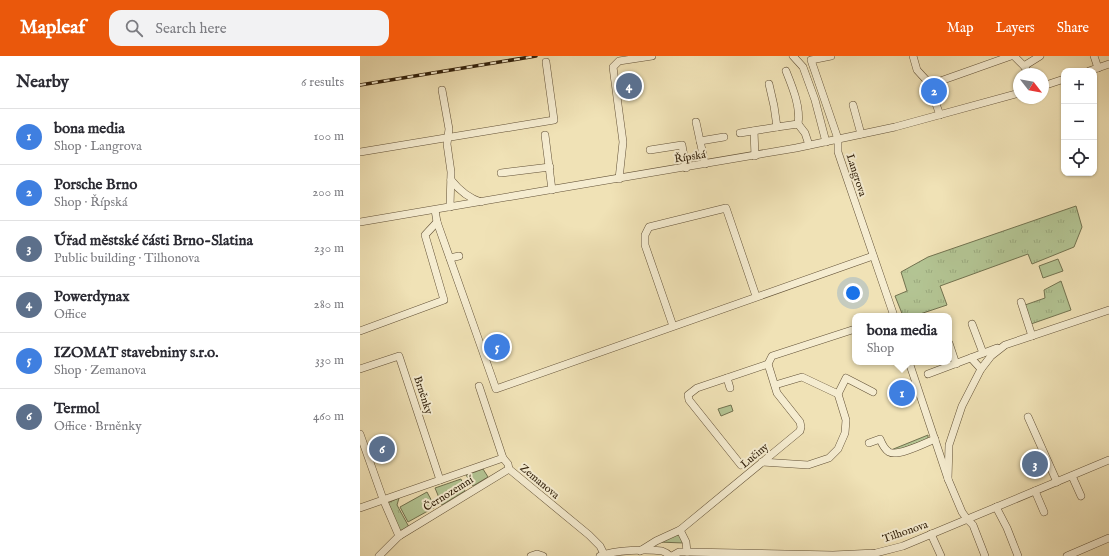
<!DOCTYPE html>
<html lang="en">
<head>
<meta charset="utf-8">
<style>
	body { margin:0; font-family:"IM FELL English",serif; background:#f2f2f3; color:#2b2b33 }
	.controls { position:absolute; right:12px; top:12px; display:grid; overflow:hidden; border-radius:8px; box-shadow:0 1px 3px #0004 }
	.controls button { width:36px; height:36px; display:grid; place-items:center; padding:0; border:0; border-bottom:1px solid #e1e1e2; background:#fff; color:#2b2b33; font:20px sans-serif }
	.compass { position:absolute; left:653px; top:12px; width:36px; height:36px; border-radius:50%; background:#fff; box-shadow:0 1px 3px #0004; rotate:121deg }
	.you { position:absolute; left:493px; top:237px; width:14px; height:14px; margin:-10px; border:3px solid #fff; border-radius:50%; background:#1a73e8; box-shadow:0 0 0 6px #1a73e833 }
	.badge { display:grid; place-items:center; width:26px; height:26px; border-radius:50%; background:#ea580c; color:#fff; font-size:13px; font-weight:700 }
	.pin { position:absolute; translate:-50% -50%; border:2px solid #fff; box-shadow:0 1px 4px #0006 }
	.popup { position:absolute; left:492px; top:257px; width:100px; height:52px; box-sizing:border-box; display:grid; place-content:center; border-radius:8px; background:#fff; filter:drop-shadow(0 1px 3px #0005); font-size:13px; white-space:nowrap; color:#7c7c81 }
	.popup b { font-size:15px; color:#2b2b33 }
	.popup::after { content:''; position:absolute; left:50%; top:100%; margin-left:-8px; border:8px solid transparent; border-top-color:#fff }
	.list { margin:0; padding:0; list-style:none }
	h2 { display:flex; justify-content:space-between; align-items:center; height:52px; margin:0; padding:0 16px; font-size:17px }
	h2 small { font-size:13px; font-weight:400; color:#7c7c81 }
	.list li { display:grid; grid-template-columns:26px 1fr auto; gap:12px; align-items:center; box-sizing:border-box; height:56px; padding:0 16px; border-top:1px solid #e1e1e2 }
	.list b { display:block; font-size:15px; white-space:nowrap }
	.list p { margin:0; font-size:13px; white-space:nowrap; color:#7c7c81 }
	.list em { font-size:13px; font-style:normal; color:#7c7c81 }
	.icon { flex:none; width:22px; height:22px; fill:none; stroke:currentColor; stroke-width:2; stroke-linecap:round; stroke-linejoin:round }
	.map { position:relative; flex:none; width:749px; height:500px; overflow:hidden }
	header { display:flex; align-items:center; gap:24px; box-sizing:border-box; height:56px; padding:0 20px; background:#ea580c; color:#fff }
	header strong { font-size:19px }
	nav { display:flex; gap:22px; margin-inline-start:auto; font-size:14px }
	.search { width:280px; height:36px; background:#f2f2f3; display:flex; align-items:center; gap:10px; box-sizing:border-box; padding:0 14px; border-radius:12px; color:#7c7c81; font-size:15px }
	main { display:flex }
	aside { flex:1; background:#fff }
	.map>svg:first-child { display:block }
	.grass { fill:#b3c493; stroke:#72724f }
	.park { fill:url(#park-tufts); stroke:#72724f }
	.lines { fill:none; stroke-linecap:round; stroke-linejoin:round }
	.minor-casing { stroke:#615036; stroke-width:8 }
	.minor { stroke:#f5ecd0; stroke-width:7 }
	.rail-casing { stroke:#31200b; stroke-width:3.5 }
	.rail { stroke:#f5ecd0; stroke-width:2; stroke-dasharray:6; stroke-linecap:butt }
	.labels { text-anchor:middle; stroke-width:4; stroke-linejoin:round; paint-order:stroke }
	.street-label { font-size:11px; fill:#31200b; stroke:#f5ecd0 }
</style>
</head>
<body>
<header>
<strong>Mapleaf</strong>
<div class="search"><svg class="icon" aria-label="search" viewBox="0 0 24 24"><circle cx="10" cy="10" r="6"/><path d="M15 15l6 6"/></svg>Search here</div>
<nav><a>Map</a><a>Layers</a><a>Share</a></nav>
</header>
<main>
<aside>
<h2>Nearby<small>6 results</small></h2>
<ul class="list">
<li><span class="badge" style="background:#3f7fe0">1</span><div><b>bona media</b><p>Shop · Langrova</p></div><em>100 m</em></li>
<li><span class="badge" style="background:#3f7fe0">2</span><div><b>Porsche Brno</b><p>Shop · Řípská</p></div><em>200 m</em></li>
<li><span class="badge" style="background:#5c6f8a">3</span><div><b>Úřad městské části Brno-Slatina</b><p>Public building · Tilhonova</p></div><em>230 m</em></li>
<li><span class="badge" style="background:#5c6f8a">4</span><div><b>Powerdynax</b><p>Office</p></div><em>280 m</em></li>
<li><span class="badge" style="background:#3f7fe0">5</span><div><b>IZOMAT stavebniny s.r.o.</b><p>Shop · Zemanova</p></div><em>330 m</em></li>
<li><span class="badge" style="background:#5c6f8a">6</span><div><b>Termol</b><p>Office · Brněnky</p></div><em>460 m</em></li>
</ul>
</aside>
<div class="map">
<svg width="749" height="500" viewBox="0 0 749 500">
	<defs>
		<pattern id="park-tufts" width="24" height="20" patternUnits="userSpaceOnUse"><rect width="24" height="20" fill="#b3c493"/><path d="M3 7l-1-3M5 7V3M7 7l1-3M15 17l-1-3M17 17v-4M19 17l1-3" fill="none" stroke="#9aa87d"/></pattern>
	</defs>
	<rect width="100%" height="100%" fill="#f0e2b6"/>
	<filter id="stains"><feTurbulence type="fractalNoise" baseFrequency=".005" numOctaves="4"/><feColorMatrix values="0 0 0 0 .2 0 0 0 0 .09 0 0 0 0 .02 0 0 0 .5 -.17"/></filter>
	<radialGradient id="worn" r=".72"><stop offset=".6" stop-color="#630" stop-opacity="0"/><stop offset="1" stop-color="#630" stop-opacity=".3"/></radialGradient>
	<g class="grass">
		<polygon points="698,203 703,215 683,222 679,210"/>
		<polygon points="568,379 568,383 538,394 531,394"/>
		<polygon points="101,423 105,435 82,449 75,432"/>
		<polygon points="67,436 75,451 48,466 40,451"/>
		<polygon points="316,479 319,479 324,487 298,486"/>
	</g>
	<g class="park">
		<polygon points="716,150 722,171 714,191 672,208 668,198 580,230 587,249 554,260 543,260 535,240 547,235 541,216 568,201"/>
		<polygon points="701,225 711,254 671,268 665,249 685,242 684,234"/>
		<polygon points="371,349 373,355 361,360 358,353"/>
		<polygon points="123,413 128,421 113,430 106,419"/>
		<polygon points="39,442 37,449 49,471 40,476 25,448"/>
	</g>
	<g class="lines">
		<g class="minor-casing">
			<g id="minor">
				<polyline points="433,0 443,11 455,44 466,86"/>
				<polyline points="471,0 451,4 478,83 478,96 481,105 534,260"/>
				<polyline points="553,0 557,14 568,26 580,59"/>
				<polyline points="654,0 664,10 669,18"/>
				<polyline points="734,0 738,12"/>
				<polyline points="664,10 680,0"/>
				<path d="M426 15C432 30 441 51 438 68"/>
				<polyline points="729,15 749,8"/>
				<polyline points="409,28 414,50 417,71 438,68 445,77 449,89"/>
				<polyline points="569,29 651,0"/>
				<polyline points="683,30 704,23"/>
				<polyline points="82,34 89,73 87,88 91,116 90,151"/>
				<polyline points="493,49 501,78"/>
				<polyline points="336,66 345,108"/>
				<polyline points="394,75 395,100"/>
				<polyline points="380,77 417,71"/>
				<polyline points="185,79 192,134"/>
				<polyline points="340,85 364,81"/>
				<polyline points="290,94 322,89 326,112"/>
				<polyline points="0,96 194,64 186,6"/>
				<polyline points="141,117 190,111"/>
				<polyline points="259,123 263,86 253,11 259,5 292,0"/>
				<path d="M91 124C99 134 108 142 121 146"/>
				<polyline points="75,154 77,166 136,333 513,200"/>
				<polyline points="0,166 436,92 535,71 659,37"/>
				<polyline points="90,202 99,200"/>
				<polyline points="661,246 672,280"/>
				<polyline points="612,268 623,297"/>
				<polyline points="313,270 285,189 285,179 289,171 366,152 396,240"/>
				<polyline points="0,275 84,244 65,179 77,166"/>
				<polyline points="589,287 596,308"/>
				<polyline points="611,302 621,313"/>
				<polyline points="549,306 588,423 602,456 607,463 613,469 625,500"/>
				<polyline points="0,313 39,300 80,424"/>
				<polyline points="568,318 637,292"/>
				<polyline points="367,322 370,332"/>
				<polyline points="415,329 442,321 478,338 486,322 513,336"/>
				<polyline points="119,330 143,402 148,408 149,413 229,479 240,490 244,498"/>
				<polyline points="668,361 697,426"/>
				<polyline points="0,378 23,443 39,480"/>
				<path d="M509 387 520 383C522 388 524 393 529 396 538 401 565 387 575 383"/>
				<polyline points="402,406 448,409 469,402 478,393 485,377 486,364 478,338"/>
				<polyline points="381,409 329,344 328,339 337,332 408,308 412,300 495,273"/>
				<polyline points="712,420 721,440"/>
				<polyline points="588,423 589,389 602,350 621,313 631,300 645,289 749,254"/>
				<polyline points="675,435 684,456"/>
				<polyline points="636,451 647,472 658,500"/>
				<polyline points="0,452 143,402"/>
				<polyline points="320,474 326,486 327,496"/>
				<polyline points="571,478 581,500"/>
				<polyline points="280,495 296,485 320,474 440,375 441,371 440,366 417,337 408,308"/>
				<polyline points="19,500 39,480 149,413"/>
				<polyline points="171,500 177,498 183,500"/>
				<path d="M240 500C255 494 287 493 302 495 305 496 308 498 310 500"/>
				<polyline points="312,500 319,496 327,496 473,499 516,497 543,490 749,404"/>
				<polyline points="707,500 749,482"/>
			</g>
		</g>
		<use href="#minor" class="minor"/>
		<g class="rail-casing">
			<polyline id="rail" points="0,29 176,0"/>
		</g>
		<use href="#rail" class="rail"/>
	</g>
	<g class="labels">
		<g class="street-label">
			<text transform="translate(330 100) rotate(-9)" y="4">Řípská</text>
			<text transform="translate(497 119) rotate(72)" y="4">Langrova</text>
			<text transform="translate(64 339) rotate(72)" y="4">Brněnky</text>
			<text transform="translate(394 399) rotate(-40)" y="4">Lučiny</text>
			<text transform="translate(180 425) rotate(40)" y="4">Zemanova</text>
			<text transform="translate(88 437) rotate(-32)" y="4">Černozemní</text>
			<text transform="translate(545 475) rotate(-19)" y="4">Tilhonova</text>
		</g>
	</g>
	<rect width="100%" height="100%" filter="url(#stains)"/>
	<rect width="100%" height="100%" fill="url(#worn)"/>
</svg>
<div class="controls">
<button>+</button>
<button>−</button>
<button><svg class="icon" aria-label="locate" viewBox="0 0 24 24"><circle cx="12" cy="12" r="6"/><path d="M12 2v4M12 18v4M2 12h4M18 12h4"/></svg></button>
</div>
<svg class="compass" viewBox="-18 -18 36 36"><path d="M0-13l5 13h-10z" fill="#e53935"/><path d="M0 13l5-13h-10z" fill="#7c7c81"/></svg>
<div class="you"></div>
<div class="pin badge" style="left:542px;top:337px;background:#3f7fe0">1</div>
<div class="popup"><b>bona media</b>Shop</div>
<div class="pin badge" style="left:574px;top:35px;background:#3f7fe0">2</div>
<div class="pin badge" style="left:675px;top:408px;background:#5c6f8a">3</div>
<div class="pin badge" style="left:269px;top:30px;background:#5c6f8a">4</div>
<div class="pin badge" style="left:137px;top:291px;background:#3f7fe0">5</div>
<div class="pin badge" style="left:22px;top:393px;background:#5c6f8a">6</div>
</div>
</main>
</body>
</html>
